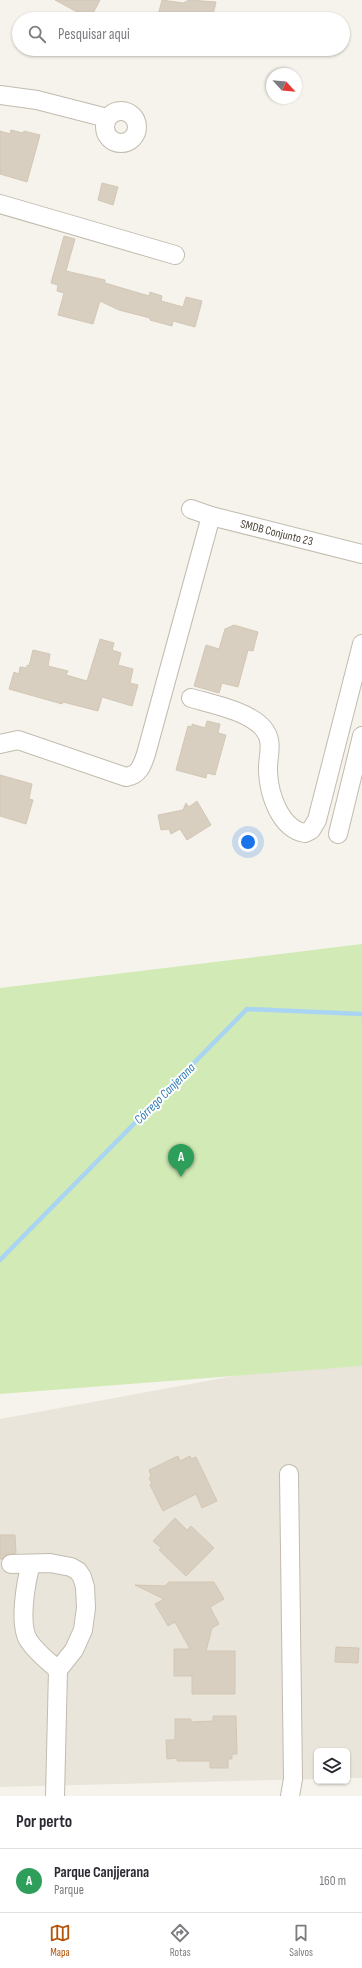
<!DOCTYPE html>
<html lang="pt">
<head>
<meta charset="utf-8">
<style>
	body { margin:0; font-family:"Sofia Sans Condensed",sans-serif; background:#f2f2f3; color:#2b2b33 }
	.controls { position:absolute; right:12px; bottom:12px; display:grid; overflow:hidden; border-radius:6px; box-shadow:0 1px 3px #0004 }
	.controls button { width:36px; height:36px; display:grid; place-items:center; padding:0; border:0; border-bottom:1px solid #e1e1e2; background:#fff; color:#2b2b33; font:20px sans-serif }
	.compass { position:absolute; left:266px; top:68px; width:36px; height:36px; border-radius:50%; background:#fff; box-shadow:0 1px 3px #0004; rotate:116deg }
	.you { position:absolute; left:248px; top:842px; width:14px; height:14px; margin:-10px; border:3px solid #fff; border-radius:50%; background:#1a73e8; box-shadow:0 0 0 6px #1a73e833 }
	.badge { display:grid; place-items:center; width:26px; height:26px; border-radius:50%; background:#b45309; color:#fff; font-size:13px; font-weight:700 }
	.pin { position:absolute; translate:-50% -33px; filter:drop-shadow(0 1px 2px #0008) }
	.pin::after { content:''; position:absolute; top:21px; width:14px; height:12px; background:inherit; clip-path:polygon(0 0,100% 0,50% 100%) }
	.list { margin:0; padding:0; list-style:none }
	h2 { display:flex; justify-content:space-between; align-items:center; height:52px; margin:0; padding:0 16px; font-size:17px }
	h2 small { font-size:13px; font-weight:400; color:#7c7c81 }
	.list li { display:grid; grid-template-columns:26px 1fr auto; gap:12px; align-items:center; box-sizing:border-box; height:64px; padding:0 16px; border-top:1px solid #e1e1e2 }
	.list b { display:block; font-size:15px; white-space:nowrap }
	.list p { margin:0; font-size:13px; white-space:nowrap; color:#7c7c81 }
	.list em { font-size:13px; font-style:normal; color:#7c7c81 }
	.icon { flex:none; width:22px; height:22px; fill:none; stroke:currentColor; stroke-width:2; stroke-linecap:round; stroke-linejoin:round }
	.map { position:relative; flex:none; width:362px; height:1796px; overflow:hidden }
	.search { position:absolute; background:#fff; box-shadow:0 1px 3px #0004; left:12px; right:12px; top:12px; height:44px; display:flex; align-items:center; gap:10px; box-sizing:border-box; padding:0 14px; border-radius:22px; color:#7c7c81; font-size:15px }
	.sheet { height:116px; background:#fff }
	nav { display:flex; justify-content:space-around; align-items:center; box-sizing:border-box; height:56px; border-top:1px solid #e1e1e2; background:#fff; font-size:11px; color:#7c7c81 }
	nav a { display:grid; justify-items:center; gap:2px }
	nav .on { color:#b45309 }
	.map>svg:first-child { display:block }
	.residential { fill:#eae5da }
	.green { fill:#d2eab5 }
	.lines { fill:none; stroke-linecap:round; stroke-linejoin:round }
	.stream { stroke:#a9d4f2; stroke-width:4.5 }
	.building { fill:#d8cfc1; stroke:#d3c7b4 }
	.minor-casing { stroke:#c2bbae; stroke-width:20 }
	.minor { stroke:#fff; stroke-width:18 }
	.labels { text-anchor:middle; stroke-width:4; stroke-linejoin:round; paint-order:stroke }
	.street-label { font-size:12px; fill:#4b4439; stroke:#fff }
	.water-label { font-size:13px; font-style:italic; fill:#2e7ab2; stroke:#fff }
</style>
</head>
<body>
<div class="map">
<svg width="362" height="1796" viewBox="0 0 362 1796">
	<rect width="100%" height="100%" fill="#f6f3ec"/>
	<polygon class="residential" points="338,1357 362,1357 362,1778 347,1778 347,1751 317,1751 317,1779 0,1787 0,1419"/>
	<polygon class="green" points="362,944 362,1366 0,1394 0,988"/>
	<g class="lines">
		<polyline class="stream" points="0,1260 247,1009 362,1014"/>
	</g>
	<g class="building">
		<polygon points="55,0 100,0 90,19"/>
		<polygon points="162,0 183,3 189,0 216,2 212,19 157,19"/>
		<polygon points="11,130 23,133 24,131 40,135 27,182 0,174 0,131 10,134"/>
		<polygon points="102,183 118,187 113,205 98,200"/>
		<polygon points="64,236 75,239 66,271 105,280 105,283 149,296 150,292 162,296 161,301 183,307 186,297 202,301 195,327 173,321 172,326 150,320 150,318 119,310 100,301 93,324 58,315 64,293 57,291 58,285 51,283"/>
		<polygon points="234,625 258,632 253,651 248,650 238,687 222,683 219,693 194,686 206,645 219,649 225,629"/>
		<polygon points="100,639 114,643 112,650 121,653 118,665 133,669 130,683 138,685 132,706 102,697 98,711 63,702 62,704 9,689 14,672 19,674 20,667 27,668 27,665 29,666 33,650 50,654 48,666 68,671 66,675 87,681"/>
		<polygon points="207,721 220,724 218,733 226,735 215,775 207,773 206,778 176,770 188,726 192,727 192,724 205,728"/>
		<polygon points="0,775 32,784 29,799 33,800 26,824 0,816"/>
		<polygon points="197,801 211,825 187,840 180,829 171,834 169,829 161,830 158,815 183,810 186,803 189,807"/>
		<polygon points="178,1456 180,1461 190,1456 191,1459 196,1457 217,1501 202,1508 196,1494 163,1511 150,1485 152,1484 149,1478 151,1476 149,1470"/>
		<polygon points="175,1518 187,1530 191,1526 214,1548 186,1576 159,1550 161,1548 153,1541"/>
		<polygon points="0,1535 15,1535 16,1553 6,1555 2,1559 0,1559"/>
		<polygon points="169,1582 214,1582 224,1599 210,1607 219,1624 212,1628 206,1651 235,1651 235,1694 192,1694 192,1676 174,1676 174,1649 190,1649 175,1622 168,1626 155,1604 164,1599 135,1585 165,1586"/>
		<polygon points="336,1647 359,1648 358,1663 335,1662"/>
		<polygon points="213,1716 236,1716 237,1754 232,1754 232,1759 228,1759 228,1768 210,1768 210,1761 177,1761 177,1758 167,1759 166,1740 175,1740 175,1719 191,1719 191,1722 213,1721"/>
	</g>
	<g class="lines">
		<g class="minor-casing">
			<g id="minor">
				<polyline points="0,95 37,100 107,118"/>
				<circle cx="121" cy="127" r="16"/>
				<polyline points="0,204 175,255"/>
				<path id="s1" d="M191 509 211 516 362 554"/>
				<path d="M191 698C212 704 248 711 263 728 275 742 267 756 268 772 269 794 280 829 305 833L311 830 317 820 362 644"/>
				<path d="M0 744 18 740 126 777C139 775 142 766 146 754L211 516"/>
				<polyline points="338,834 362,736"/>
				<polyline points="289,1474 293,1779 290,1796"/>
				<polyline points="11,1564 50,1563 71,1567 78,1571 82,1577 85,1587 86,1608 83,1630 74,1650 58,1670 55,1796"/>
				<path d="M31 1564C26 1581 18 1625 29 1641 36 1652 48 1661 58 1670"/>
			</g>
		</g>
		<use href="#minor" class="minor"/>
	</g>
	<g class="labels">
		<g class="street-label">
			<text dy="4" stroke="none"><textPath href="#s1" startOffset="89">SMDB Conjunto 23</textPath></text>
		</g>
		<g class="water-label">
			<text transform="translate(164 1093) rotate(-45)" y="5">Córrego Canjerana</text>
		</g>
	</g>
</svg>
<div class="controls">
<button><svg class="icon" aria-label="layers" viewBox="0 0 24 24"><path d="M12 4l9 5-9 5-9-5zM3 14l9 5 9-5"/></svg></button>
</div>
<svg class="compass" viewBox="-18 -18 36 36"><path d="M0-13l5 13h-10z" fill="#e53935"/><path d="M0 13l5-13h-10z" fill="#7c7c81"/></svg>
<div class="you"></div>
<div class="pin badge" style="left:181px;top:1177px;background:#2e9e5b">A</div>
<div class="search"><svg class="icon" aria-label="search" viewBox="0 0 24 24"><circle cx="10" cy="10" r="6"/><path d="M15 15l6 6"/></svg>Pesquisar aqui</div>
</div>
<section class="sheet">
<h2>Por perto<small></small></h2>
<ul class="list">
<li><span class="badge" style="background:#2e9e5b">A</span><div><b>Parque Canjjerana</b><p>Parque</p></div><em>160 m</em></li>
</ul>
</section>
<nav>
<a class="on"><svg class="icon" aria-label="map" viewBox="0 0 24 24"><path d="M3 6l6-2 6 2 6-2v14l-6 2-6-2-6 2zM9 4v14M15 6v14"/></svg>Mapa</a>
<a><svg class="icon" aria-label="directions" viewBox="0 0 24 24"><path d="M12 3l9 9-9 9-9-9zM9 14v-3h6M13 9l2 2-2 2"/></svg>Rotas</a>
<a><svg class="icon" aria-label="saved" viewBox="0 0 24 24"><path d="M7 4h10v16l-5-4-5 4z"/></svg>Salvos</a>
</nav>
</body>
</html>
